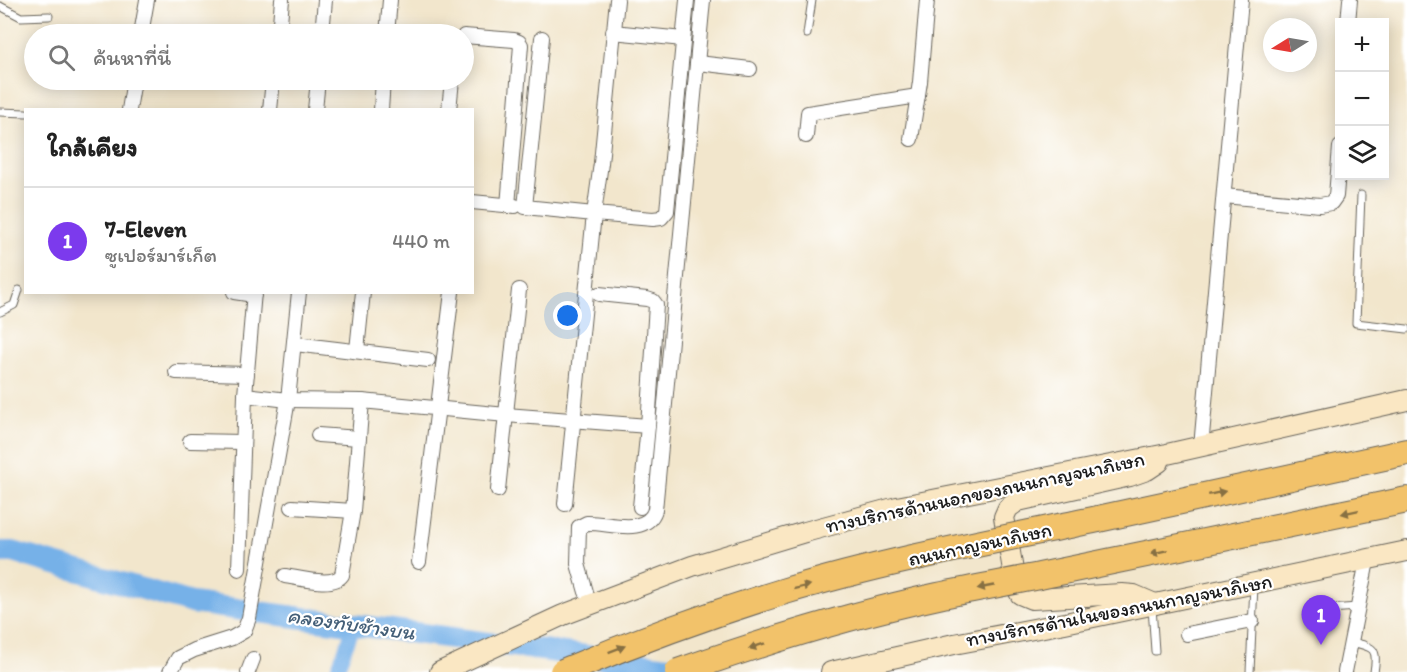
<!DOCTYPE html>
<html lang="th">
<head>
<meta charset="utf-8">
<style>
	body { margin:0; font-family:Itim,"Playpen Sans Thai",sans-serif; background:#f6f6f6; color:#222 }
	.controls { position:absolute; right:18px; top:18px; display:grid; overflow:hidden; border-radius:0px; box-shadow:0 3px 15px #0003 }
	.controls button { width:54px; height:54px; display:grid; place-items:center; padding:0; border:0; border-bottom:2px solid #e0e0e0; background:#fff; color:#222; font:30px sans-serif }
	.compass { position:absolute; left:1263px; top:18px; width:54px; height:54px; border-radius:50%; background:#fff; box-shadow:0 3px 15px #0003; rotate:259deg }
	.you { position:absolute; left:568px; top:316px; width:21px; height:21px; margin:-15px; border:4px solid #fff; border-radius:50%; background:#1a73e8; box-shadow:0 0 0 9px #1a73e833 }
	.badge { display:grid; place-items:center; width:39px; height:39px; border-radius:50%; background:#7c3aed; color:#fff; font-size:20px; font-weight:700 }
	.pin { position:absolute; translate:-50% -50px; filter:drop-shadow(0 2px 3px #0008) }
	.pin::after { content:''; position:absolute; top:32px; width:21px; height:18px; background:inherit; clip-path:polygon(0 0,100% 0,50% 100%) }
	.list { margin:0; padding:0; list-style:none }
	h2 { display:flex; justify-content:space-between; align-items:center; height:78px; margin:0; padding:0 24px; font-size:26px }
	h2 small { font-size:20px; font-weight:400; color:#767676 }
	.list li { display:grid; grid-template-columns:39px 1fr auto; gap:18px; align-items:center; box-sizing:border-box; height:108px; padding:0 24px; border-top:2px solid #e0e0e0 }
	.list b { display:block; font-size:22px; white-space:nowrap }
	.list p { margin:0; font-size:20px; white-space:nowrap; color:#767676 }
	.list em { font-size:20px; font-style:normal; color:#767676 }
	.icon { flex:none; width:33px; height:33px; fill:none; stroke:currentColor; stroke-width:2; stroke-linecap:round; stroke-linejoin:round }
	.map { position:relative; flex:none; width:1407px; height:672px; overflow:hidden }
	.search { position:absolute; background:#fff; box-shadow:0 3px 15px #0003; left:24px; top:24px; width:450px; height:66px; display:flex; align-items:center; gap:15px; box-sizing:border-box; padding:0 21px; border-radius:33px; color:#767676; font-size:22px }
	.panel { position:absolute; background:#fff; box-shadow:0 3px 15px #0003; left:24px; top:108px; width:450px; height:186px; border-radius:0px }
	.map>svg:first-child { display:block }
	.lines { fill:none; stroke-linecap:round; stroke-linejoin:round }
	.canal { stroke:#76b1e8; stroke-width:14 }
	.river { stroke:#76b1e8; stroke-width:22 }
	.service-casing { stroke:#67635a; stroke-width:9 }
	.minor-casing { stroke:#67635a; stroke-width:16 }
	.secondary-casing { stroke:#67635a; stroke-width:22 }
	.motorway-casing { stroke:#67635a; stroke-width:28 }
	.service { stroke:#fff; stroke-width:7 }
	.minor { stroke:#fff; stroke-width:14 }
	.secondary { stroke:#fae7c3; stroke-width:20 }
	.motorway { stroke:#f2c26a; stroke-width:26 }
	.motorway-bridge-casing { stroke:#67635a; stroke-width:28; stroke-linecap:butt }
	.motorway-bridge { stroke:#f2c26a; stroke-width:26 }
	.oneway { fill:#876f43 }
	.labels { text-anchor:middle; stroke-width:4.5; stroke-linejoin:round; paint-order:stroke }
	.street-label { font-size:20px; fill:#1c1c1c; stroke:#fff }
	.water-label { font-size:21px; font-style:italic; fill:#445f78; stroke:#fff }
</style>
</head>
<body>
<div class="map">
<svg width="1407" height="672" viewBox="0 0 1407 672">
	<rect width="100%" height="100%" fill="#fff"/>
	<filter id="ink" filterUnits="userSpaceOnUse"><feTurbulence type="fractalNoise" baseFrequency=".0167" numOctaves="2"/><feDisplacementMap in="SourceGraphic" scale="12" xChannelSelector="R" yChannelSelector="G"/><feConvolveMatrix kernelMatrix="1 2 1 2 8 2 1 2 1" color-interpolation-filters="sRGB"/></filter>
	<filter id="wash" filterUnits="userSpaceOnUse"><feTurbulence type="fractalNoise" baseFrequency=".008" numOctaves="4" result="noise"/><feDisplacementMap in="SourceGraphic" scale="24" xChannelSelector="R" yChannelSelector="G"/><feGaussianBlur stdDeviation="1.35" result="paint"/><feColorMatrix in="noise" values="0 0 0 0 0 0 0 0 0 0 0 0 0 0 0 0 0 1.4 0 .05"/><feComposite in="paint" operator="in"/></filter>
	<g filter="url(#wash)">
		<rect width="100%" height="100%" fill="#f2e6cc"/>
		<g class="lines">
			<polyline class="canal" points="336,672 355,624"/>
			<polyline class="river" points="0,552 13,552 192,603 698,671"/>
		</g>
	</g>
	<g filter="url(#ink)">
		<g class="lines">
			<g class="service-casing">
				<g id="service">
					<polyline points="0,6 21,17 49,16"/>
					<polyline points="807,34 812,0"/>
					<polyline points="0,112 26,113"/>
					<polyline points="1361,195 1356,323 1407,329"/>
					<polyline points="0,312 14,305 19,290"/>
					<polyline points="1152,607 1155,651"/>
					<polyline points="1315,610 1358,607"/>
					<path d="M1351 642C1374 647 1378 648 1374 672"/>
					<polyline points="1250,672 1254,585"/>
				</g>
			</g>
			<g class="minor-casing">
				<g id="minor">
					<polyline points="617,0 601,163 594,214 653,219 661,218 667,211 687,0"/>
					<polyline points="1348,22 1350,0"/>
					<polyline points="613,32 683,39"/>
					<polyline points="141,34 147,0"/>
					<polyline points="279,34 282,0"/>
					<polyline points="322,34 325,0"/>
					<polyline points="387,34 390,0"/>
					<polyline points="464,36 514,40 519,42 521,45 508,206"/>
					<polyline points="542,38 525,207 594,214 565,504"/>
					<polyline points="698,63 750,69"/>
					<polyline points="129,110 134,80"/>
					<polyline points="270,110 273,80"/>
					<polyline points="315,110 318,80"/>
					<polyline points="381,110 383,80"/>
					<polyline points="449,110 452,80"/>
					<polyline points="806,136 808,113 918,96"/>
					<polyline points="911,139 920,82 927,0"/>
					<polyline points="1224,196 1320,205 1331,203 1336,196 1340,147"/>
					<polyline points="472,202 515,206"/>
					<polyline points="234,292 254,295"/>
					<polyline points="599,294 647,299 653,301 656,305 648,426"/>
					<polyline points="295,344 428,360"/>
					<polyline points="357,350 363,292"/>
					<polyline points="176,372 247,374"/>
					<polyline points="245,395 288,400 362,401 506,415 648,426 640,507"/>
					<polyline points="318,435 359,438"/>
					<polyline points="190,441 243,442"/>
					<polyline points="1201,447 1241,0"/>
					<polyline points="498,490 519,290"/>
					<polyline points="292,507 353,511"/>
					<polyline points="419,562 452,292"/>
					<polyline points="239,569 245,395 254,292"/>
					<path d="M285 576C299 578 333 588 342 575L353 511 362 401"/>
					<path d="M586 592 578 564 579 527 587 523C608 522 646 537 655 510L703 0"/>
					<polyline points="1187,634 1252,621"/>
					<polyline points="170,672 178,658 194,650 232,638 244,631 249,618 288,400 299,292"/>
					<polyline points="248,672 253,659"/>
					<polyline points="1345,672 1367,561"/>
				</g>
			</g>
			<g class="secondary-casing">
				<g id="secondary">
					<polyline points="1155,604 1134,595 1122,594 1032,599 1020,594 1015,582 1004,517 1008,508 1018,501 1130,476 1147,470 1159,462"/>
					<polyline points="440,672 563,615 692,566 805,532 897,507 1167,454 1407,400"/>
					<polyline points="831,672 954,644 1065,623 1407,551"/>
				</g>
			</g>
			<g class="motorway-casing">
				<g id="motorway">
					<polyline points="1098,519 1407,452"/>
					<polyline points="1064,571 1407,500"/>
				</g>
			</g>
			<use href="#service" class="service"/>
			<use href="#minor" class="minor"/>
			<use href="#secondary" class="secondary"/>
			<use href="#motorway" class="motorway"/>
			<g class="motorway-bridge-casing">
				<g id="motorway-bridge">
					<path d="M563 672C634 642 708 615 782 592 885 561 992 541 1098 519"/>
					<path d="M678 672C763 642 850 615 938 596 980 587 1022 580 1064 571"/>
				</g>
			</g>
			<use href="#motorway-bridge" class="motorway-bridge"/>
		</g>
		<defs><path id="oneway-solid" d="M-6-.8H1V-3.2L6.5 0L1 3.2V.8H-6Z" transform="scale(1.5)"/></defs>
		<g class="oneway">
			<use href="#oneway-solid" transform="translate(1217 493) rotate(-12)"/>
			<use href="#oneway-solid" transform="translate(1350 512) rotate(168)"/>
			<use href="#oneway-solid" transform="translate(1159 552) rotate(168)"/>
			<use href="#oneway-solid" transform="translate(802 587) rotate(-14)"/>
			<use href="#oneway-solid" transform="translate(986 587) rotate(169)"/>
			<use href="#oneway-solid" transform="translate(757 646) rotate(162)"/>
			<use href="#oneway-solid" transform="translate(617 649) rotate(-21)"/>
		</g>
	</g>
	<g class="labels">
		<g class="street-label">
			<text transform="translate(985 492) rotate(-12)" y="7">ทางบริการด้านนอกของถนนกาญจนาภิเษก</text>
			<text transform="translate(980 544) rotate(-12)" y="7">ถนนกาญจนาภิเษก</text>
			<text transform="translate(1119 610) rotate(-11)" y="7">ทางบริการด้านในของถนนกาญจนาภิเษก</text>
		</g>
		<g class="water-label">
			<text transform="translate(351 624) rotate(8)" y="7">คลองทับช้างบน</text>
		</g>
	</g>
</svg>
<div class="controls">
<button>+</button>
<button>−</button>
<button><svg class="icon" aria-label="layers" viewBox="0 0 24 24"><path d="M12 4l9 5-9 5-9-5zM3 14l9 5 9-5"/></svg></button>
</div>
<svg class="compass" viewBox="-18 -18 36 36"><path d="M0-13l5 13h-10z" fill="#e53935"/><path d="M0 13l5-13h-10z" fill="#767676"/></svg>
<div class="you"></div>
<div class="pin badge" style="left:1321px;top:645px">1</div>
<div class="search"><svg class="icon" aria-label="search" viewBox="0 0 24 24"><circle cx="10" cy="10" r="6"/><path d="M15 15l6 6"/></svg>ค้นหาที่นี่</div>
<section class="panel">
<h2>ใกล้เคียง<small></small></h2>
<ul class="list">
<li><span class="badge">1</span><div><b>7-Eleven</b><p>ซูเปอร์มาร์เก็ต</p></div><em>440 m</em></li>
</ul>
</section>
</div>
</body>
</html>
